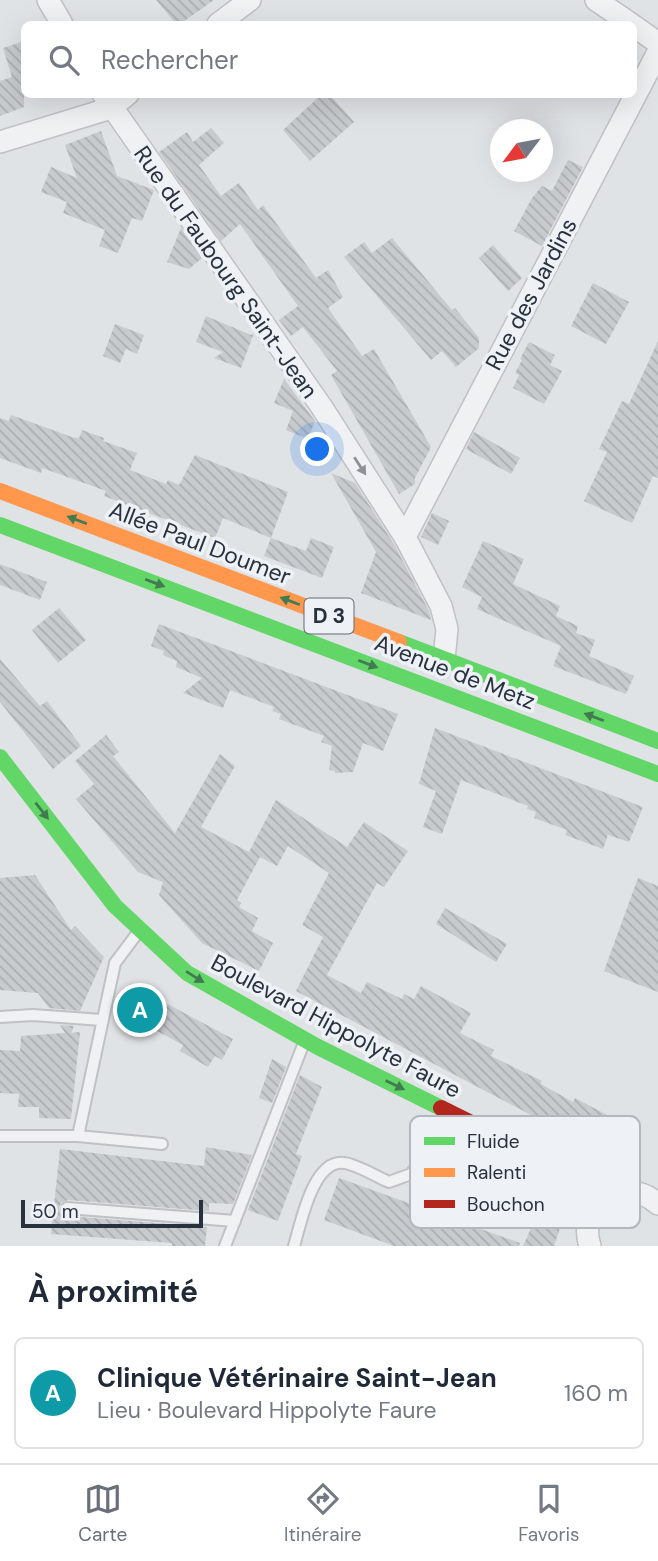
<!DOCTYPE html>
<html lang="fr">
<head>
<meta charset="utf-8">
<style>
	body { margin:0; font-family:"DM Sans",sans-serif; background:#f6f6f7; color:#1f2937 }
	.compass { position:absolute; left:490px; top:119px; width:63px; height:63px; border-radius:50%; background:#fff; box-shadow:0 7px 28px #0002; rotate:238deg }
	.scale { position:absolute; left:21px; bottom:18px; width:182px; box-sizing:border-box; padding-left:7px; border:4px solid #28313e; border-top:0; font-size:19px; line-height:24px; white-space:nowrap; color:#28313e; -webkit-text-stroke:5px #eef1f5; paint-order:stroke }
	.you { position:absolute; left:318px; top:450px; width:24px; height:24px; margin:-18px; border:5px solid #fff; border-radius:50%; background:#1a73e8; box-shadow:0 0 0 10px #1a73e833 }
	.badge { display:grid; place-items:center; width:46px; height:46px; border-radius:50%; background:#686f79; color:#fff; font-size:23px; font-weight:700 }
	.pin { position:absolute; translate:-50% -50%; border:4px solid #fff; box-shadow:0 2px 7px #0006 }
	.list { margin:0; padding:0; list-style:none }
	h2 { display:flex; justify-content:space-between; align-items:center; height:91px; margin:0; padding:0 28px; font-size:30px }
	h2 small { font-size:23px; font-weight:400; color:#747a83 }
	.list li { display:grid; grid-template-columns:46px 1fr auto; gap:21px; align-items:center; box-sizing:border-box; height:112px; margin:0 14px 14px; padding:0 14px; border:2px solid #e0e1e3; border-radius:10px }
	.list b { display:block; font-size:26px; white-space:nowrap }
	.list p { margin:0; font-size:23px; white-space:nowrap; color:#747a83 }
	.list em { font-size:23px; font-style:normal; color:#747a83 }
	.icon { flex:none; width:38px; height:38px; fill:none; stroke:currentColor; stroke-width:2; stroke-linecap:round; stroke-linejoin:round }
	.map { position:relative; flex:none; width:658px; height:1246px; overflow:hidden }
	.search { position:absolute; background:#fff; box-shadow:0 7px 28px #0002; left:21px; right:21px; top:21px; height:77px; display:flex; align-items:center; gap:18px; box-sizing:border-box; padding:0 24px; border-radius:10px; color:#747a83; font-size:26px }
	.sheet { height:217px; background:#fff }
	nav { display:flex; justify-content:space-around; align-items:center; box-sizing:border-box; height:98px; border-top:2px solid #e0e1e3; background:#fff; font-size:19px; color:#747a83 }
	nav a { display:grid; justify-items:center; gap:4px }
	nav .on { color:#686f79 }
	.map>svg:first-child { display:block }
	.building { fill:url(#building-back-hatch) }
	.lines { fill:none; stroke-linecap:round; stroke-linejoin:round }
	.lane-casing { stroke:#bfc1c4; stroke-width:14 }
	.street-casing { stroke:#bfc1c4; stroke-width:24 }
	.lane { stroke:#f0f1f2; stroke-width:10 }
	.street { stroke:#f0f1f2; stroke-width:21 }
	.fast { stroke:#63d668; stroke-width:16 }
	.slow { stroke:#ff974d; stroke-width:16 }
	.jam { stroke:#b3261e; stroke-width:16 }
	.oneway { fill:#8c9198 }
	.oneway2 { fill:#437b51 }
	.labels { text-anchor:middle; stroke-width:7; stroke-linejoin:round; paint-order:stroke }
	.shield { fill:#eef1f5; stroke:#636b75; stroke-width:2 }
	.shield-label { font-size:21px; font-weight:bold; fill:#28313e }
	.street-label { font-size:23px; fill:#28313e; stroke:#eef1f5 }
	.key { fill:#eef1f5; stroke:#b3b7be; stroke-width:2 }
	.key-label { font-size:19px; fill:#28313e }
</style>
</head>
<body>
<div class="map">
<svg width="658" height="1246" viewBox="0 0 658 1246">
	<defs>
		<pattern id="building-back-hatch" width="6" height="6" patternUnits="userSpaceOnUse" patternTransform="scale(1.75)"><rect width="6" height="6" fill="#c8cbce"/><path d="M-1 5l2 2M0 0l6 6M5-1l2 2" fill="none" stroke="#acafb2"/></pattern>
	</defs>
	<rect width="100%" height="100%" fill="#e0e3e6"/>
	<g class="building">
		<polygon points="156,0 214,0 180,24 176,24"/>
		<polygon points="24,41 24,107 0,116 0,81 12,77 3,48"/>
		<polygon points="322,94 329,94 354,122 310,161 283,130"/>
		<polygon points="211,128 224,143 199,165 221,196 239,183 258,210 263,205 316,278 328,270 343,297 328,308 362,356 374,349 431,447 415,478 415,484 399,494 331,375 337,371 303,327 291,336 279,320 298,306 240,224 221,241 159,152 187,132 193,142"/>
		<polygon points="101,131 117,176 154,190 142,221 132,218 118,253 99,246 105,230 63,213 67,202 41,192 51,167 77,178 65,145"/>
		<polygon points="568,160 583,167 542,246 514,231 532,198 542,186 552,191"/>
		<polygon points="181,228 202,258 189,269 167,262"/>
		<polygon points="392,238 452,310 455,308 479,338 479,348 456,367 442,351 431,360 344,257 364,242 372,253"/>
		<polygon points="493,245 522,278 508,291 479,258"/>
		<polygon points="593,283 629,302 606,344 571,326"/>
		<polygon points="206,316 251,335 254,333 241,368 214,358 223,352 196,342"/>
		<polygon points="115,324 144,335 137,354 126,349 120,363 103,356"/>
		<polygon points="658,341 658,478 653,476 632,523 584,501 607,452 599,449 622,401 629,404"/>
		<polygon points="529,342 555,355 550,365 562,371 544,404 513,388 519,375 515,373 522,360 520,359"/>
		<polygon points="284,379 315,421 308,439 286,430 293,411 274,403"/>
		<polygon points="11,415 72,437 79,438 82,430 104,438 103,441 137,453 130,470 166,484 168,480 179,485 195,455 288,492 271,538 223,518 215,538 104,496 106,491 87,484 42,468 41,473 0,458 0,418 9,421"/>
		<polygon points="474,432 520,458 511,474 466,449"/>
		<polygon points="331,473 355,483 394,544 429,611 431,620 361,593 376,552"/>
		<polygon points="432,513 449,521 438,545 421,537"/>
		<polygon points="271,538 306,551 311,538 334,547 322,578 264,556"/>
		<polygon points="483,541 524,559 513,584 560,606 556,616 578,626 576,633 595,640 589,656 634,676 626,694 553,666 561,646 477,609 482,597 462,587"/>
		<polygon points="0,564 47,582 40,600 0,585"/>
		<polygon points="59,608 86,640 58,663 32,630"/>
		<polygon points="159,624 398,714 383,751 363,743 353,772 335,773 335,771 329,770 332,746 321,742 324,736 279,719 281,714 272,711 274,707 230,690 223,708 183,693 202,678 176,667 177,661 163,655 164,651 151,646"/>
		<polygon points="0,659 40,706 47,701 81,746 53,769 0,702"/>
		<polygon points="435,728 643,807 629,842 608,835 603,849 565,835 567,830 534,818 536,812 527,809 528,806 461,780 442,834 423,827 436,791 419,784"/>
		<polygon points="106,735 119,752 113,756 175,833 220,754 235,766 201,827 249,852 276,800 347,847 364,822 408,851 384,887 377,883 327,975 361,993 367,982 402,999 404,994 414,999 421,986 471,1013 460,1033 494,1050 491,1056 542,1081 541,1084 573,1102 575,1098 624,1124 613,1155 567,1134 296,991 323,937 302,925 329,873 288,846 277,866 260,857 237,900 241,903 239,907 258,918 252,931 273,943 259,971 202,943 159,895 163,882 138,872 76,799 94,784 75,761"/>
		<polygon points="35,875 71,930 75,926 104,957 80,1011 49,1008 38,993 0,990 0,878"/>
		<polygon points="638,878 658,886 658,992 604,971"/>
		<polygon points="445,908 507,944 496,962 436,924"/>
		<polygon points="130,984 233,1039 222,1060 215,1056 208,1067 180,1051 183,1045 150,1027 147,1033 119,1018"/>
		<polygon points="60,1025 74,1026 71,1033 80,1032 71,1119 39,1118 39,1107 18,1107 19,1094 0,1093 0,1050 20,1051 21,1036 65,1033"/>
		<polygon points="272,1059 286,1067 272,1103 259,1098"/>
		<polygon points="300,1075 322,1087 296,1154 302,1156 278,1221 248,1210"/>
		<polygon points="206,1147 252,1155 233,1204 209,1203 209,1211 68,1200 61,1203 59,1208 62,1214 66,1216 207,1227 205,1246 172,1246 172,1243 51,1234 60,1149 204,1166"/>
		<polygon points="441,1159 505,1192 508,1184 565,1214 554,1246 523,1246 531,1228 432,1176"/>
		<polygon points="339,1178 520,1243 519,1246 394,1246 324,1220"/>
	</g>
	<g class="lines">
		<g class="lane-casing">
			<g id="lane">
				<polyline points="0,1017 33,1015 102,1020"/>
				<polyline points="0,1136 78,1136 115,963 139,931"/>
				<polyline points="78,1136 162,1144"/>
				<polyline points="67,1208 235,1221"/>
				<polyline points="225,1246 305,1040"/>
				<path d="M294 1246C301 1223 313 1159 344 1163 356 1164 377 1177 389 1182L411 1174 453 1117"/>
			</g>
		</g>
		<g class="street-casing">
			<g id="street">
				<polyline points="48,0 62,24"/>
				<polyline points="596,0 631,24"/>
				<polyline points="218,24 250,0"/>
				<polyline points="634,26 658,43"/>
				<polyline points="103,94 321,406 405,537 441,606 447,629 444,659"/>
				<polyline points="0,142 111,108 128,94"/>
				<polyline points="405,537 658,52"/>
				<path d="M590 1246C576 1203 626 1175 658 1204"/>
			</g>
		</g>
		<use href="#lane" class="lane"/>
		<use href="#street" class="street"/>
		<g class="fast">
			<polyline points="0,525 658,774"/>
			<polyline points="399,642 658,741"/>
			<polyline points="0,757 115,906 187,973 318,1047 441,1108"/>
		</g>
		<polyline class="slow" points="0,491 399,642"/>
		<polyline class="jam" points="441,1108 560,1167 603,1200"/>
	</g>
	<defs><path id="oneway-solid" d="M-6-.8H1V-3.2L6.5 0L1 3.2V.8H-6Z" transform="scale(1.75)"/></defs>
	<use class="oneway" href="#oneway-solid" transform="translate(360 466) rotate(57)"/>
	<g class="oneway2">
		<use href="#oneway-solid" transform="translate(77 520) rotate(-159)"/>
		<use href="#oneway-solid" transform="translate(155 583) rotate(21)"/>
		<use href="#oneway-solid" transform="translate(290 601) rotate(-159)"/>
		<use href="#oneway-solid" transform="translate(368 664) rotate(21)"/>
		<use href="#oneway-solid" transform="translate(594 717) rotate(-159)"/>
		<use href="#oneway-solid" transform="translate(42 811) rotate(52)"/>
		<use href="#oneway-solid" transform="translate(195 977) rotate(32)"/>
		<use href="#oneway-solid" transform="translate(395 1085) rotate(26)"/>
	</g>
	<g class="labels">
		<rect class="shield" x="304.5" y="598.5" width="49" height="35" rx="5"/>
		<g class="shield-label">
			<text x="329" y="623">D 3</text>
		</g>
		<g class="street-label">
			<text transform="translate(226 272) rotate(55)" y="8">Rue du Faubourg Saint-Jean</text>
			<text transform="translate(531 294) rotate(-62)" y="8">Rue des Jardins</text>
			<text transform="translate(200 543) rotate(21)" y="8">Allée Paul Doumer</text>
			<text transform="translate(455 672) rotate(21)" y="8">Avenue de Metz</text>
			<text transform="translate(336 1026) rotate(28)" y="8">Boulevard Hippolyte Faure</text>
		</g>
	</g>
	<rect x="410" y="1116" width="230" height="112" rx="10" class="key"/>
	<rect x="424" y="1137" width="31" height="8" fill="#63d668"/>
	<rect x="424" y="1168" width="31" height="9" fill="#ff974d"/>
	<rect x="424" y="1200" width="31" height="8" fill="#b3261e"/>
	<g class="key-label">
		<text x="467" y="1148">Fluide</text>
		<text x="467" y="1179">Ralenti</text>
		<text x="467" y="1211">Bouchon</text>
	</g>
</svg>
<svg class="compass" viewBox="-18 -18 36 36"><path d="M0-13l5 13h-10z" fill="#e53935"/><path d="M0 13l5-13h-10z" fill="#747a83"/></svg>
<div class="scale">50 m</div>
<div class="you"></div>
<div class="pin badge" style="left:140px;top:1010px;background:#0f9aa8">A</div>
<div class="search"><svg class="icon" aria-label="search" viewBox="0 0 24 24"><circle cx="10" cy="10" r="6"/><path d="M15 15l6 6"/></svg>Rechercher</div>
</div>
<section class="sheet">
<h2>À proximité<small></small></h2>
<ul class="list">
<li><span class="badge" style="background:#0f9aa8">A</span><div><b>Clinique Vétérinaire Saint-Jean</b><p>Lieu · Boulevard Hippolyte Faure</p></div><em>160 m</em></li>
</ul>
</section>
<nav>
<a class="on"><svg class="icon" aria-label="map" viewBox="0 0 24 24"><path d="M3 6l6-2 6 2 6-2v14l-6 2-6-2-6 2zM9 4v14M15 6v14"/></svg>Carte</a>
<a><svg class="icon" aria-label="directions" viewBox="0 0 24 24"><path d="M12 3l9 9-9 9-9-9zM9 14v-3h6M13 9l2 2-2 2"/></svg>Itinéraire</a>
<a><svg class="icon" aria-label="saved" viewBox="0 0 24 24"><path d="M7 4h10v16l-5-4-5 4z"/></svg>Favoris</a>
</nav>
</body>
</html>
